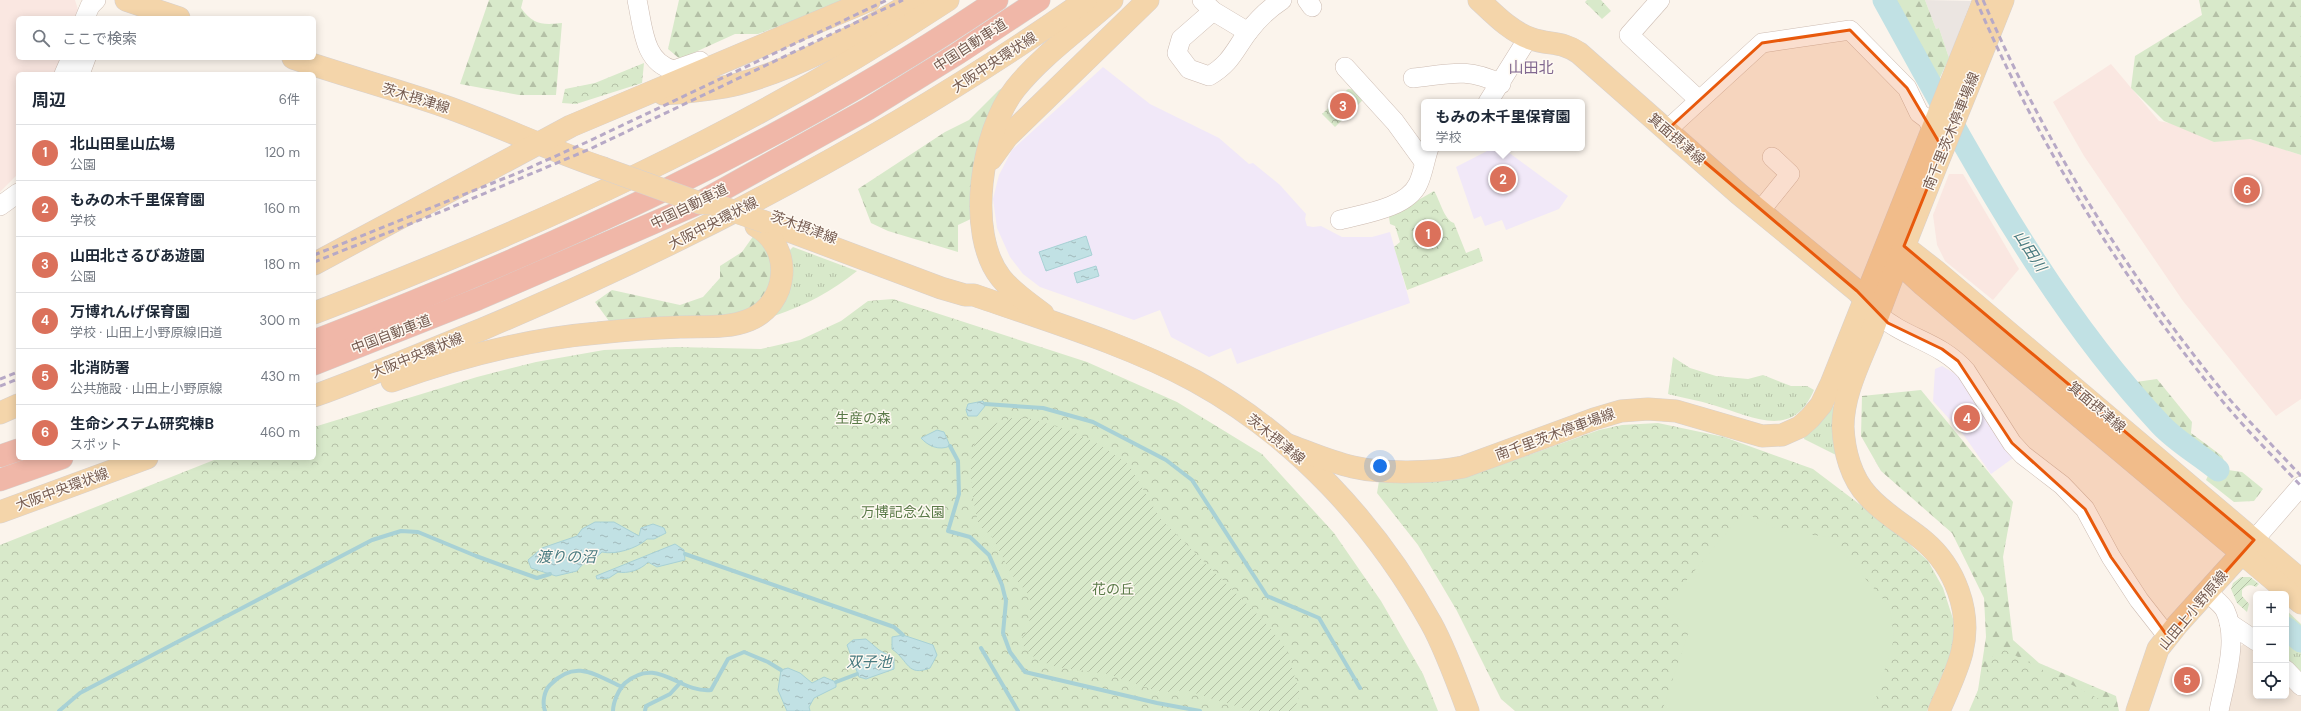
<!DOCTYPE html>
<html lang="ja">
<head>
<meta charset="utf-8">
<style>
	body { margin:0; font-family:"DM Sans","Noto Sans JP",sans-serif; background:#f6f6f7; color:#1f2937 }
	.controls { position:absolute; right:12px; bottom:12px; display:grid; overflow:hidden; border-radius:6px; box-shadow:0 2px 10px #0003 }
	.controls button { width:36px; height:36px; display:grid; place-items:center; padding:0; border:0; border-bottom:1px solid #e0e1e3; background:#fff; color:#1f2937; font:20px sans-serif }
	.you { position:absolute; left:1380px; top:466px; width:14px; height:14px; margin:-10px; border:3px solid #fff; border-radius:50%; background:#1a73e8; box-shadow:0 0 0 6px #1a73e833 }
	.badge { display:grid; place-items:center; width:26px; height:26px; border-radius:50%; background:#db715b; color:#fff; font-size:13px; font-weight:700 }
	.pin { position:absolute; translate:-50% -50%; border:2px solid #fff; box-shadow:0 1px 4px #0006 }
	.popup { position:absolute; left:1421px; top:99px; width:164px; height:52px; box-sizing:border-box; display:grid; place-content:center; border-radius:6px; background:#fff; filter:drop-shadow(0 1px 3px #0005); font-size:13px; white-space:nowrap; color:#747a83 }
	.popup b { font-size:15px; color:#1f2937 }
	.popup::after { content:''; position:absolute; left:50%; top:100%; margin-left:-8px; border:8px solid transparent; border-top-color:#fff }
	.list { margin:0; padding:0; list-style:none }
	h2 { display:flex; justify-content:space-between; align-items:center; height:52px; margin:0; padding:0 16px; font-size:17px }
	h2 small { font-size:13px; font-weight:400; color:#747a83 }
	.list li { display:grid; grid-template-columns:26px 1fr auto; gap:12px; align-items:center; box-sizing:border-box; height:56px; padding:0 16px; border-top:1px solid #e0e1e3 }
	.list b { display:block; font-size:15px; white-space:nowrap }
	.list p { margin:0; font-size:13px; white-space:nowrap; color:#747a83 }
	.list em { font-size:13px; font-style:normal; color:#747a83 }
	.icon { flex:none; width:22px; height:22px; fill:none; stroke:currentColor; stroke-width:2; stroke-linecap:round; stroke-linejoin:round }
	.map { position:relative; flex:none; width:2301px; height:711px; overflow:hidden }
	.search { position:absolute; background:#fff; box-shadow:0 2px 10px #0003; left:16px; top:16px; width:300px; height:44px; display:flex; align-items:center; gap:10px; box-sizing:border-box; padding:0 14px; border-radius:6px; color:#747a83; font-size:15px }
	.panel { position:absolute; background:#fff; box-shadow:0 2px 10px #0003; left:16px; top:72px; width:300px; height:388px; border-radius:6px }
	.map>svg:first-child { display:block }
	.residential { fill:#f3e6da }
	.commercial { fill:#fae7e1 }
	.industrial { fill:#ebe5e1 }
	.education { fill:#f1e8f8 }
	.grass { fill:url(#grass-tufts) }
	.forest { fill:url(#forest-firs) }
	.park { fill:url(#park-crowns) }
	.garden { fill:url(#garden-furrows) }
	.pitch { fill:#d8e9ca }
	.water { fill:url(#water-ripples); stroke:#a8d1d5 }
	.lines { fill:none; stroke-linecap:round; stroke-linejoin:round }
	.stream { stroke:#a8d1d5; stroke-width:4 }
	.river { stroke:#c1e1e4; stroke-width:23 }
	.minor-casing { stroke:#cdbcb2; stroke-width:20 }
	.major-casing { stroke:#d8d1ce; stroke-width:23 }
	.highway-casing { stroke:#d8d1ce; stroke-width:23 }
	.minor { stroke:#fff; stroke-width:19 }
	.major { stroke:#f4d5aa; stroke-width:22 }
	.highway { stroke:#f0b7a8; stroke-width:22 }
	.rail { stroke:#b7a9c6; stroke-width:3; stroke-dasharray:6 4; stroke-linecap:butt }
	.major-bridge-casing { stroke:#d8d1ce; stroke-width:23; stroke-linecap:butt }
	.major-bridge { stroke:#f4d5aa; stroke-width:22 }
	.marked { fill:#e8590c; fill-opacity:0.2; stroke:#e8590c; stroke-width:3; stroke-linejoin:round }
	.labels { text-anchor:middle; stroke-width:3; stroke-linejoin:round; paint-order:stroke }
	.street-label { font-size:14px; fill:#755b50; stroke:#fef9f2 }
	.park-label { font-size:14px; fill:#5a7a48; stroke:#fef9f2 }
	.neighbourhood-label { font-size:15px; fill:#816890; stroke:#fef9f2 }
	.water-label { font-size:15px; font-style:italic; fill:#47797f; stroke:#fef9f2 }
</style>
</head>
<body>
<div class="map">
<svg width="2301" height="711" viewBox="0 0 2301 711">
	<defs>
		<pattern id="grass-tufts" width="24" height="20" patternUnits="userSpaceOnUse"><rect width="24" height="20" fill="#d8e9ca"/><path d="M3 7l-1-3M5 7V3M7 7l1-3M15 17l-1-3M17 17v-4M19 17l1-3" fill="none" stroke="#b4c0a6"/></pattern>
		<pattern id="forest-firs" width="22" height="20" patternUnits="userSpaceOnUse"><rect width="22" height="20" fill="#d8e9ca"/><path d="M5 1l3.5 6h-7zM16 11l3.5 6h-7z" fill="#b4c0a6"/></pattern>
		<pattern id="park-crowns" width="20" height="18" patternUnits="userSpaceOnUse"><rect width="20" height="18" fill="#d8e9ca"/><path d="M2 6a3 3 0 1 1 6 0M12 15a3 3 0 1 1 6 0" fill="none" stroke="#b4c0a6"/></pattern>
		<pattern id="garden-furrows" width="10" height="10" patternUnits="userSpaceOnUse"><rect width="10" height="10" fill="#d8e9ca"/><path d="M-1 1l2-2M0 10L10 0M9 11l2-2" fill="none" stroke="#b4c0a6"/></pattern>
		<pattern id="water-ripples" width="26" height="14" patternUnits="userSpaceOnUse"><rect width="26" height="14" fill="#c1e1e4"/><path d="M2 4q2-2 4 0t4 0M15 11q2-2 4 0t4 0" fill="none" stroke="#a1b9bb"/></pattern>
	</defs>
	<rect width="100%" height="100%" fill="#fbf4ec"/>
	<polygon class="residential" points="2244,644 2256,649 2256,696 2286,696 2286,680 2301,695 2301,711 2225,711 2239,647"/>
	<g class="commercial">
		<polygon points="0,0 75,0 79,13 77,18 18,18 18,58 63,58 57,74 18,74 18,174 0,192"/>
		<polygon points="2111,64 2159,121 2254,140 2301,155 2301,399 2276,416 2183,301 2084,156 2053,102"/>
		<polygon points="1949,174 1963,174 2019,269 1993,300 1945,261 1937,245 1933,215"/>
	</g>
	<polygon class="industrial" points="1925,0 1971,1 1949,58 1939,28 1936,29"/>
	<g class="education">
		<polygon points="1103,67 1150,104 1219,138 1249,164 1253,163 1280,185 1306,214 1305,219 1307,226 1313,227 1321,226 1342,237 1372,237 1390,232 1410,303 1237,364 1231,348 1209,357 1171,337 1160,310 1134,320 1040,287 1023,274 1010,257 997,228 993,199 999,175 1012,150"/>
		<polygon points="1489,150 1508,152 1568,196 1559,209 1506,230 1502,220 1485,226 1481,216 1474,219 1456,167"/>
		<polygon points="1942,366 1959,376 2013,458 1991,474 1963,434 1933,401 1935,369"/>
	</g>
	<g class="grass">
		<path d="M793 247 857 271C831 292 806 305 774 316L786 254Z"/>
		<path d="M1673 357 1690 368 1716 376 1748 379 1763 375 1791 386H1807L1814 390C1792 441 1753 416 1713 405 1698 400 1683 398 1668 394Z"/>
		<polygon points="1831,405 1836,408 1837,451 1836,455 1804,439 1805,434"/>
		<polygon points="2286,641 2301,648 2301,677 2286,662"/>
	</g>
	<g class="forest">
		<path d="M489 0H523L521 8C533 25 543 25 562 23L556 95H519L460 84Z"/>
		<polygon points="679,0 847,0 758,34 735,34 680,59 668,49"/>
		<polygon points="1891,0 1925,0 1936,29 1939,28 1949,58 1938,82"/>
		<polygon points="2199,0 2301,0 2301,155 2250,139 2214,142 2164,121 2131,88 2135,56 2202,15"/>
		<polygon points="1008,85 973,218 958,225 958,252 888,231 871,223 858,189 945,132 969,120 999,90"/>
		<polygon points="754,235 766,245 775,271 764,301 743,315 609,321 595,302 612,290 680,305 703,297 720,278 720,266 742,252"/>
		<polygon points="2157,379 2192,422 2191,433 2222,456 2228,470 2242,472 2263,489 2254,501 2234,502 2206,480 2211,469 2168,423 2131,399 2136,382"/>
		<polygon points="1921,390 2013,502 2003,557 2013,640 2039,663 2116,696 2119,711 1975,710 1986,637 1984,598 1952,533 1881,471 1861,436 1862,396"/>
		<polygon points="2286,610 2301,624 2301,639 2286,636"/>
	</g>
	<g class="park">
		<polygon points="1587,0 1601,0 1611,11 1602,19 1585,2"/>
		<polygon points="644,63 642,83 576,104 562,103 565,89 595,83"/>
		<polygon points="1348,89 1359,90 1365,98 1335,127 1322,114"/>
		<path d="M1434 191C1440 200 1444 220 1454 223L1466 253 1479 248 1483 261 1407 290 1394 247 1400 242 1395 226 1390 224 1389 217Z"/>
		<polygon points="893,299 1087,362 1177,402 1262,454 1334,533 1381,601 1423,674 1438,711 0,711 0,545 219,458 314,458 314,427 477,377 536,362 604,350 676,347 761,349 800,340 841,321 868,301"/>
		<polygon points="1658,423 1724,437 1813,469 1895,531 1928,561 1943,588 1954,622 1953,649 1927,711 1515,711 1501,699 1457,611 1418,545 1377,493 1379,481 1481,472 1599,430 1622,425"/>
		<polygon points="1997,646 2107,703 2110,711 1969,711"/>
	</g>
	<g class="garden">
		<path d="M1012 418 1032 419 1071 431 1102 446 1129 465 1160 518 1264 621 1286 648 1300 694 1295 708 1291 711H1252L1185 690 1167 692 1154 690 1108 674 1056 667 1036 659 1024 647 1022 638C1032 627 1030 610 1030 596L1012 575 991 535 979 526C973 502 963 452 982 431 987 425 1004 421 1012 418Z"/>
		<path d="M2241 577H2250L2259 584 2256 587C2250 584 2246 585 2242 590V596L2249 604 2247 612 2237 603 2231 589 2233 583Z"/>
	</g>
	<polygon class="pitch" points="1744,512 1780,531 1829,537 1890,607 1894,639 1872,711 1662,711 1690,628 1664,607"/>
	<g class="water">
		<polygon points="1086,236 1092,255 1046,271 1039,252"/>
		<polygon points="1096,266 1099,276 1077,283 1074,273"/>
		<polygon points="983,401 985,406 977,416 968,416 966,410 968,404"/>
		<path d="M937 430 944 432 950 446C939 451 928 446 921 438Z"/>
		<path d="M595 522H614L639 536 641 528 653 524 664 528 666 533 654 539H647C636 549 615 555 602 552 593 562 584 560 577 571L556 576 531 568 528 560 542 548 577 536 582 529Z"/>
		<path d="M675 544 684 550 685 560 657 567 648 562C641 570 627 574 618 572L609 578 597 579 596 576Z"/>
		<path d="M903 635 933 645 937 655 930 668C907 677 909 661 892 649V637Z"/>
		<polygon points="866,639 879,650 894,658 894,669 866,679 859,677 847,645 853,640"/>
		<polygon points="788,668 800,673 812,683 824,677 836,682 836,687 814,698 809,707 810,711 787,711 778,690 781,670"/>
	</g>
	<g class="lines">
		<g class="stream">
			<polyline points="985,404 1043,408 1093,422 1166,460 1192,480 1267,596 1319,618 1360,688"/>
			<polyline points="950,446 958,461 959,494 948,531 970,537 989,555 1002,585 1006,601 1003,633 1010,652 1025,672 1157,703 1200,711"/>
			<polyline points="685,554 894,627 903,635"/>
			<polyline points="981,648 1018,711"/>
			<polyline points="836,682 857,674"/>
			<polyline points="59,711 80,693 372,540 401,531 418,532 476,556 537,578 550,574"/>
			<path d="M545 711C542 703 544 691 550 685 575 659 594 674 622 687"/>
			<path d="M613 711C613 702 619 689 625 683 658 655 678 693 711 690L728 659 744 652 768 662 781 670"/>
			<polyline points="645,711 646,706 670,694 681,682"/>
		</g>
		<g class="river">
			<path d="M1884 0C1965 146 2046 303 2161 425 2177 442 2200 455 2218 470"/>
			<polyline points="2286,628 2301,641"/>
		</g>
		<g class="minor-casing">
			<g id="minor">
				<path d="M637 0C643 26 643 63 674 70L700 61"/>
				<polyline points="1202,0 1213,11 1248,32"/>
				<polyline points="1307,0 1312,7"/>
				<polyline points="1660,0 1629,35 1699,100"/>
				<path d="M1213 11 1181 39 1177 53 1189 69 1209 76C1231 63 1234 51 1248 32 1258 19 1268 9 1282 0"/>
				<polyline points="85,18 90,6 96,0"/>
				<polyline points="1345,67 1395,122 1424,162"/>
				<polyline points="64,74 71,58"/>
				<polyline points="80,74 86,58"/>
				<path d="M1413 78C1449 74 1467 67 1501 84"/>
				<polyline points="1488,102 1528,38"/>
				<polyline points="1667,130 1762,43 1850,30 1907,88 1919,113 1927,119 1938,139"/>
				<polyline points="0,206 18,193"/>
				<polyline points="1760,211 1790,174 1772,157"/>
				<path d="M1340 220C1363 214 1407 208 1418 184 1423 174 1425 159 1429 148"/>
				<path d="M1878 314C1905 339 1940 341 1966 371L2012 443 2023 455 2062 485 2085 509 2111 557 2139 600 2168 637"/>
				<polyline points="2254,540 2301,486"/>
				<path d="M2207 592C2213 598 2221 603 2225 610 2239 640 2225 680 2219 711"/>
				<polyline points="2229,623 2256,641"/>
				<polyline points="2286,670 2301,686"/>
			</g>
		</g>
		<g class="major-casing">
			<g id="major">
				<polyline points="126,0 179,18"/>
				<path d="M1479 0C1494 14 1511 32 1532 39 1550 45 1562 41 1579 53L1739 194 1857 291 1873 308"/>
				<path d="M293 58C343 75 394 89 444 106 498 125 549 150 603 168"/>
				<path d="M663 94C688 92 714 90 738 84 802 67 860 32 917 0"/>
				<polyline points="991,159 1007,137 1148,0"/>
				<path d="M765 222 941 288 965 295H974C1048 321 1126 344 1195 381 1295 436 1376 524 1431 623 1445 648 1458 684 1468 711"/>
				<polyline points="1891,245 1904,246 1936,271 2301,580"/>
				<polyline points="1891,250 1898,262 1923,285 2301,603"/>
				<polyline points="314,264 571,126 870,0"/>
				<path d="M314 313C534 229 751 130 948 0"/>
				<path d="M1043 314C1029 303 1012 292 1001 278 965 233 982 131 1015 89 1041 56 1081 28 1112 0"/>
				<path d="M392 381C459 357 527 339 598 333 625 330 653 328 680 327 703 326 727 329 749 320 789 304 794 247 756 226"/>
				<path d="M314 396C372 375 428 351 485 328 696 239 898 132 1086 0"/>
				<polyline points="0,413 18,405"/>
				<path d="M1286 444C1308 452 1330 462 1353 467 1383 474 1433 473 1463 467L1594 419 1621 411 1648 409 1676 411 1762 436 1782 435 1800 427 1810 418 1821 405 1831 384 1984 0"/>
				<polyline points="0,512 147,458"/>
				<path d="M1939 711C1947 692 1957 672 1962 652 1972 612 1955 567 1924 541 1906 526 1884 514 1868 496 1851 478 1844 451 1843 427 1843 393 1861 360 1873 329 1913 218 1960 110 2003 0"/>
				<polyline points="2137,711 2158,649 2177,625 2252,542"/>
			</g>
		</g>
		<g class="highway-casing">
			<g id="highway">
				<path d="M314 341C552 249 786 143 997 0"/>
				<polyline points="314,364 478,299 697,204 868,109 957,54 1039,0"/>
				<polyline points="0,456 18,450"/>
				<polyline points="0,480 62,458"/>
			</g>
		</g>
		<use href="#minor" class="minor"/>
		<use href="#major" class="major"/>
		<use href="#highway" class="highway"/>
		<g class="rail">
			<path d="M1976 0C2037 143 2121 277 2219 397 2245 429 2274 457 2301 486"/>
			<path d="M1983 0C2044 141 2127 275 2225 394 2249 422 2276 449 2301 476"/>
			<polyline points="314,255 520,172 587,142 887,0"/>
			<polyline points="314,262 445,210 590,149 903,0"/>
			<polyline points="0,379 18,372"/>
			<polyline points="0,386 18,379"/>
		</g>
		<g class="major-bridge-casing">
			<polyline id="major-bridge" points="603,168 700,203 710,203 765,222"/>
		</g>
		<use href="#major-bridge" class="major-bridge"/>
	</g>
	<path class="marked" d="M1850 30 1907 88 1943 149 1904 246 2254 540 2168 637 2111 557 2085 509 2012 443 1958 361 1942 349 1888 323 1857 291 1667 130 1762 43Z"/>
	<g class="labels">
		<g class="street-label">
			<text transform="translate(970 45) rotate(-33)" y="5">中国自動車道</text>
			<text transform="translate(994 62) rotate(-33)" y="5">大阪中央環状線</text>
			<text transform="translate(416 98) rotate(17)" y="5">茨木摂津線</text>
			<text transform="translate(1951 131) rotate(-68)" y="5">南千里茨木停車場線</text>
			<text transform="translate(1677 139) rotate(41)" y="5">箕面摂津線</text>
			<text transform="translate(689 206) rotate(-26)" y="5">中国自動車道</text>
			<text transform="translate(713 223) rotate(-27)" y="5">大阪中央環状線</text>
			<text transform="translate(804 227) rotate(20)" y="5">茨木摂津線</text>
			<text transform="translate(391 334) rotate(-21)" y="5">中国自動車道</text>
			<text transform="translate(417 355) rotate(-22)" y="5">大阪中央環状線</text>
			<text transform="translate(2097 407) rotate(40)" y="5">箕面摂津線</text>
			<text transform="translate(1555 434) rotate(-20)" y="5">南千里茨木停車場線</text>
			<text transform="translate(1276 439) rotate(39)" y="5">茨木摂津線</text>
			<text transform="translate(62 489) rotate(-20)" y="5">大阪中央環状線</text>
			<text transform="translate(2193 610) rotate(-50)" y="5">山田上小野原線</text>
		</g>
		<g class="park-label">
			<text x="863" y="423">生産の森</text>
			<text x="903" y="517">万博記念公園</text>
			<text x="1113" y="594">花の丘</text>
		</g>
		<g class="neighbourhood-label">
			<text x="1531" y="73">山田北</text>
		</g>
		<g class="water-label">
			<text transform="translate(2030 251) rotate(57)" y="5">山田川</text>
			<text x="566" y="562">渡りの沼</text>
			<text x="869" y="667">双子池</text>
		</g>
	</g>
</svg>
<div class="controls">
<button>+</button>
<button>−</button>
<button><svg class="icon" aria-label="locate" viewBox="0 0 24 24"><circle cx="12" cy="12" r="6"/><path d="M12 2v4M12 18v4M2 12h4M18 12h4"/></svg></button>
</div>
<div class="you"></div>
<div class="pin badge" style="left:1428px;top:234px">1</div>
<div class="pin badge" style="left:1503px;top:179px">2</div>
<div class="popup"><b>もみの木千里保育園</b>学校</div>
<div class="pin badge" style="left:1343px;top:106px">3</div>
<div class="pin badge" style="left:1967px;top:418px">4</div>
<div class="pin badge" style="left:2187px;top:680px">5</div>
<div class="pin badge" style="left:2247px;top:190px">6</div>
<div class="search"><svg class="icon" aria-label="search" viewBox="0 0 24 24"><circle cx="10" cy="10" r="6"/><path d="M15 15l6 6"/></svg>ここで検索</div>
<section class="panel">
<h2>周辺<small>6件</small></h2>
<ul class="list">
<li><span class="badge">1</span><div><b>北山田星山広場</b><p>公園</p></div><em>120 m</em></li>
<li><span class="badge">2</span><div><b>もみの木千里保育園</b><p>学校</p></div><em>160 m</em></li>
<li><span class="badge">3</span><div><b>山田北さるびあ遊園</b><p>公園</p></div><em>180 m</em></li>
<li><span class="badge">4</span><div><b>万博れんげ保育園</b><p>学校 · 山田上小野原線旧道</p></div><em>300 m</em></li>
<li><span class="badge">5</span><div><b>北消防署</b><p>公共施設 · 山田上小野原線</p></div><em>430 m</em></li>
<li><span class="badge">6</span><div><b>生命システム研究棟B</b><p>スポット</p></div><em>460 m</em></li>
</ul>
</section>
</div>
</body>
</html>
